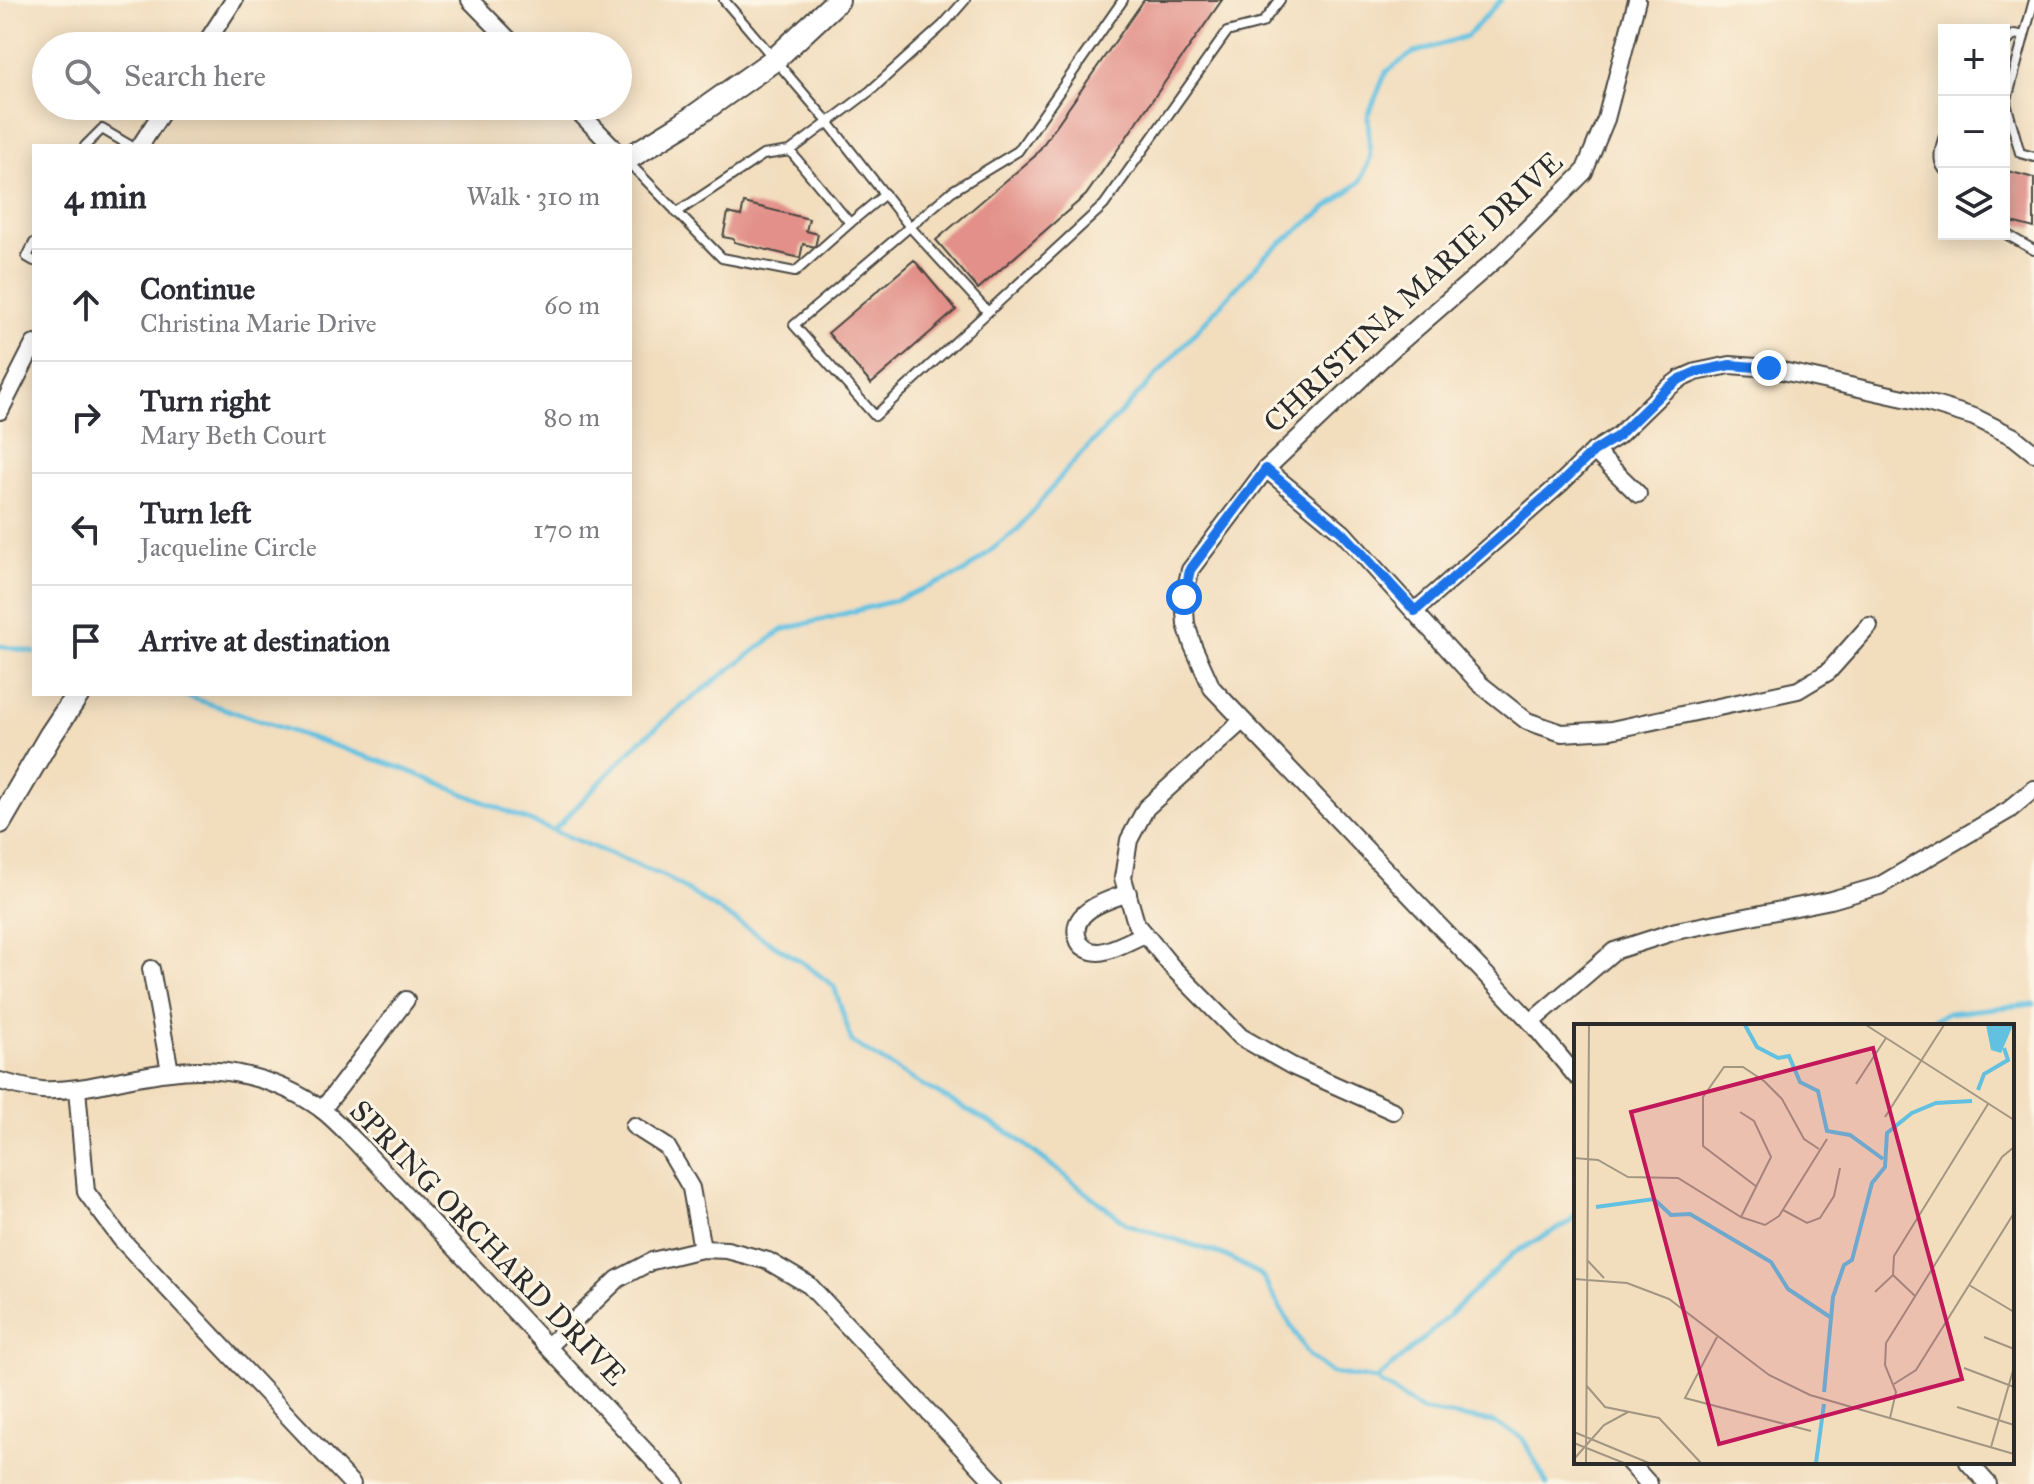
<!DOCTYPE html>
<html lang="en">
<head>
<meta charset="utf-8">
<style>
	body { margin:0; font-family:"IM FELL Great Primer",serif; background:#f2f2f3; color:#2b2b33 }
	.controls { position:absolute; right:24px; top:24px; display:grid; overflow:hidden; border-radius:0px; box-shadow:0 4px 20px #0003 }
	.controls button { width:72px; height:72px; display:grid; place-items:center; padding:0; border:0; border-bottom:2px solid #e1e1e2; background:#fff; color:#2b2b33; font:40px sans-serif }
	.stop { position:absolute; width:24px; height:24px; margin:-18px; border:6px solid #1a73e8; border-radius:50%; background:#fff }
	.stop.end { background:#1a73e8; border-color:#fff; box-shadow:0 2px 8px #0008 }
	.list { margin:0; padding:0; list-style:none }
	h2 { display:flex; justify-content:space-between; align-items:center; height:104px; margin:0; padding:0 32px; font-size:34px }
	h2 small { font-size:26px; font-weight:400; color:#7c7c81 }
	.list li { display:grid; grid-template-columns:52px 1fr auto; gap:24px; align-items:center; box-sizing:border-box; height:112px; padding:0 32px; border-top:2px solid #e1e1e2 }
	.list b { display:block; font-size:30px; white-space:nowrap }
	.list p { margin:0; font-size:26px; white-space:nowrap; color:#7c7c81 }
	.list em { font-size:26px; font-style:normal; color:#7c7c81 }
	.icon { flex:none; width:44px; height:44px; fill:none; stroke:currentColor; stroke-width:2; stroke-linecap:round; stroke-linejoin:round }
	.map { position:relative; flex:none; width:2034px; height:1484px; overflow:hidden }
	.search { position:absolute; background:#fff; box-shadow:0 4px 20px #0003; left:32px; top:32px; width:600px; height:88px; display:flex; align-items:center; gap:20px; box-sizing:border-box; padding:0 28px; border-radius:44px; color:#7c7c81; font-size:30px }
	.panel { position:absolute; background:#fff; box-shadow:0 4px 20px #0003; left:32px; top:144px; width:600px; height:552px; border-radius:0px }
	.map>svg:first-child { display:block }
	.lines { fill:none; stroke-linecap:round; stroke-linejoin:round }
	.stream { stroke:#62c1e1; stroke-width:5 }
	.building { fill:#e29089 }
	.service-casing { stroke:#494641; stroke-width:12 }
	.minor-casing { stroke:#494641; stroke-width:20 }
	.secondary-casing { stroke:#494641; stroke-width:26 }
	.service { stroke:#fff; stroke-width:8 }
	.minor { stroke:#fff; stroke-width:16 }
	.secondary { stroke:#fff; stroke-width:22 }
	.route { stroke:#1a73e8; stroke-width:10 }
	.labels { text-anchor:middle; stroke-width:6; stroke-linejoin:round; paint-order:stroke }
	.street-label { font-size:30px; fill:#2b2b2b; stroke:#fcf5e5 }
	.inset-river { fill:none; stroke:#62c1e1; stroke-width:4 }
	.inset-road { fill:none; stroke:#a29683; stroke-width:2 }
	.view { fill:#c2185b; fill-opacity:0.15; stroke:#c2185b; stroke-width:4 }
	.inset-edge { fill:none; stroke:#2b2b2b; stroke-width:4 }
</style>
</head>
<body>
<div class="map">
<svg width="2034" height="1484" viewBox="0 0 2034 1484">
	<rect width="100%" height="100%" fill="#fcf5e5"/>
	<filter id="ink" filterUnits="userSpaceOnUse"><feTurbulence type="fractalNoise" baseFrequency=".0125" numOctaves="2"/><feDisplacementMap in="SourceGraphic" scale="16" xChannelSelector="R" yChannelSelector="G"/><feConvolveMatrix kernelMatrix="1 2 1 2 8 2 1 2 1" color-interpolation-filters="sRGB"/></filter>
	<filter id="wash" filterUnits="userSpaceOnUse"><feTurbulence type="fractalNoise" baseFrequency=".006" numOctaves="4" result="noise"/><feDisplacementMap in="SourceGraphic" scale="32" xChannelSelector="R" yChannelSelector="G"/><feGaussianBlur stdDeviation="1.8" result="paint"/><feColorMatrix in="noise" values="0 0 0 0 0 0 0 0 0 0 0 0 0 0 0 0 0 1.4 0 .05"/><feComposite in="paint" operator="in"/></filter>
	<g filter="url(#wash)">
		<rect width="100%" height="100%" fill="#f2ddbd"/>
		<g class="lines">
			<g class="stream">
				<polyline points="0,646 34,652"/>
				<polyline points="180,694 404,769 666,877 803,963 834,986 852,1042 910,1078 1011,1134 1127,1224 1224,1255 1261,1275 1309,1356 1332,1373 1376,1380 1421,1410 1492,1422 1522,1437 1547,1484"/>
				<polyline points="554,830 640,741 683,705 782,630 893,601 963,573 1019,528 1069,467 1150,382 1267,254 1360,182 1370,159 1368,116 1386,72 1413,53 1467,36 1501,0"/>
				<polyline points="1921,1026 1948,1013 2034,1004"/>
				<polyline points="1376,1380 1429,1334 1514,1253 1570,1222 1576,1212"/>
			</g>
		</g>
		<g id="blocks">
			<g class="building">
				<polygon points="1144,0 1222,0 1086,195 978,289 936,240 1035,156"/>
				<polygon points="2004,170 2034,178 2034,228 2004,220"/>
				<polygon points="744,203 809,219 806,231 818,234 815,247 803,244 800,258 734,242 734,239 723,237 728,213 741,216"/>
				<polygon points="914,260 956,310 871,384 828,333"/>
			</g>
		</g>
	</g>
	<g filter="url(#ink)">
		<use href="#blocks" fill-opacity="0" stroke="#494641" stroke-width="2"/>
		<g class="lines">
			<g class="service-casing">
				<g id="service">
					<polyline points="724,0 828,122 910,227 987,311"/>
					<polyline points="1123,0 1018,151 952,191 794,325 875,416 1104,205 1227,32 1262,23 1280,0"/>
					<polyline points="2034,0 2006,103 2020,153 2034,157"/>
					<polyline points="2004,45 2015,34 2024,36"/>
					<path d="M1944 136C1940 148 1936 160 1944 170"/>
					<polyline points="85,146 102,129 131,146"/>
					<polyline points="790,151 850,223 885,194"/>
					<polyline points="630,164 722,258 795,272 850,223"/>
					<polyline points="676,213 763,155 790,151 870,91 943,25 965,0"/>
					<polyline points="2004,233 2034,250"/>
					<polyline points="34,243 27,257 34,261"/>
				</g>
			</g>
			<g class="minor-casing">
				<g id="minor">
					<polyline points="470,0 515,46"/>
					<polyline points="204,46 234,0"/>
					<polyline points="573,106 612,146"/>
					<polyline points="140,146 166,106"/>
					<polyline points="0,411 34,344"/>
					<polyline points="1594,451 1638,494"/>
					<polyline points="1266,469 1343,533 1480,684 1527,721 1562,733 1611,730 1798,690 1828,672 1869,626"/>
					<polyline points="1415,611 1560,484 1594,451 1618,436 1664,391 1680,379 1696,372 1730,365 1769,368 1931,404 1974,417 2014,437 2034,453"/>
					<polyline points="1242,721 1146,808 1129,840 1123,878 1136,923 1172,967 1241,1037 1292,1066 1393,1111"/>
					<path d="M1128 893C1108 900 1068 911 1078 939 1080 947 1090 952 1098 952 1110 952 1133 939 1145 934"/>
					<polyline points="151,969 170,1071"/>
					<polyline points="1531,1022 1614,951 1676,931 1831,900 1879,886 2009,810 2034,789"/>
					<polyline points="1576,1076 1531,1022 1212,688 1193,646 1186,624 1184,597 1190,570 1266,469 1389,352 1504,252 1584,172 1606,119 1637,0"/>
					<path d="M0 1081C14 1085 28 1089 42 1090 86 1092 127 1076 170 1072 222 1065 278 1078 321 1109 334 1119 346 1132 357 1143L676 1484"/>
					<polyline points="77,1089 86,1192 121,1239 352,1484"/>
					<polyline points="322,1110 406,1000"/>
					<polyline points="634,1126 667,1147 691,1188 702,1249"/>
					<polyline points="548,1346 618,1279 652,1261 702,1249 727,1250 768,1261 809,1285 996,1484"/>
					<polyline points="1629,1462 1649,1484"/>
					<polyline points="1968,1462 1988,1484"/>
				</g>
			</g>
			<g class="secondary-casing">
				<g id="secondary">
					<polyline points="630,157 682,125 774,60 838,0"/>
					<polyline points="0,822 50,736 78,694"/>
				</g>
			</g>
			<use href="#service" class="service"/>
			<use href="#minor" class="minor"/>
			<use href="#secondary" class="secondary"/>
		</g>
	</g>
	<g class="lines" filter="url(#ink)">
		<polyline class="route" points="1184,597 1190,570 1266,469 1343,533 1415,611 1560,484 1594,451 1618,436 1664,391 1680,379 1696,372 1730,365 1769,368"/>
	</g>
	<g class="labels">
		<g class="street-label">
			<text transform="translate(1413 292) rotate(-43)" y="10">CHRISTINA MARIE DRIVE</text>
			<text transform="translate(488 1243) rotate(46)" y="10">SPRING ORCHARD DRIVE</text>
		</g>
	</g>
	<g transform="translate(1574 1024)">
		<rect width="440" height="440" fill="#f2ddbd"/>
		<path d="M412 1H439L427 29 417 26Z" fill="#62c1e1"/>
		<path class="inset-river" d="M171 1 183 23 204 34 215 32 226 58 244 67 253 107 276 111 309 135M404 66 410 50 434 36 430 24M22 183 80 175 97 191 116 190 197 238 214 265 256 293M250 368 259 273 270 241 278 236 298 159 311 143 313 109 338 89 362 79 398 77M242 439 250 380"/>
		<path class="inset-road" d="M292 1 440 96M282 60 312 14M166 88 180 97 197 133 167 193M311 93 370 1M0 134 24 136 54 153 104 154 167 193 191 201 205 192 253 115M183 163 129 122V73L150 43H169L190 57 208 75 230 115 245 125M209 186 233 199 246 194 260 172 266 144M13 236 30 254M0 255 53 259 95 275 195 351 236 371 440 430M395 261 440 288M301 268 319 251M341 272 319 251 320 232 414 80M143 313 111 374 237 407M410 313 440 325M390 344 440 363M320 360 342 346 440 189M12 361 31 383 85 394 127 439M383 383 440 401M316 394 322 368 311 341 312 319 428 133 440 123M0 408 75 439M0 419 50 439M417 423 440 343M0 435 30 401 54 388M12 439 15 1"/>
		<path class="view" d="M299 24 388 355 145 420 57 88Z"/>
		<rect width="440" height="440" class="inset-edge"/>
	</g>
</svg>
<div class="controls">
<button>+</button>
<button>−</button>
<button><svg class="icon" aria-label="layers" viewBox="0 0 24 24"><path d="M12 4l9 5-9 5-9-5zM3 14l9 5 9-5"/></svg></button>
</div>
<div class="stop" style="left:1184px;top:597px"></div>
<div class="stop end" style="left:1769px;top:368px"></div>
<div class="search"><svg class="icon" aria-label="search" viewBox="0 0 24 24"><circle cx="10" cy="10" r="6"/><path d="M15 15l6 6"/></svg>Search here</div>
<section class="panel">
<h2>4 min<small>Walk · 310 m</small></h2>
<ul class="list">
<li><svg class="icon" aria-label="ahead" viewBox="0 0 24 24"><path d="M12 20V5M6 11l6-6 6 6"/></svg><div><b>Continue</b><p>Christina Marie Drive</p></div><em>60 m</em></li>
<li><svg class="icon" aria-label="right" viewBox="0 0 24 24"><path d="M7 20v-9h11M14 6l5 5-5 5"/></svg><div><b>Turn right</b><p>Mary Beth Court</p></div><em>80 m</em></li>
<li><svg class="icon" aria-label="left" viewBox="0 0 24 24"><path d="M17 20v-9H6M10 6l-5 5 5 5"/></svg><div><b>Turn left</b><p>Jacqueline Circle</p></div><em>170 m</em></li>
<li><svg class="icon" aria-label="arrive" viewBox="0 0 24 24"><path d="M6 21V4h12l-3 4 3 4H6"/></svg><div><b>Arrive at destination</b></div></li>
</ul>
</section>
</div>
</body>
</html>
